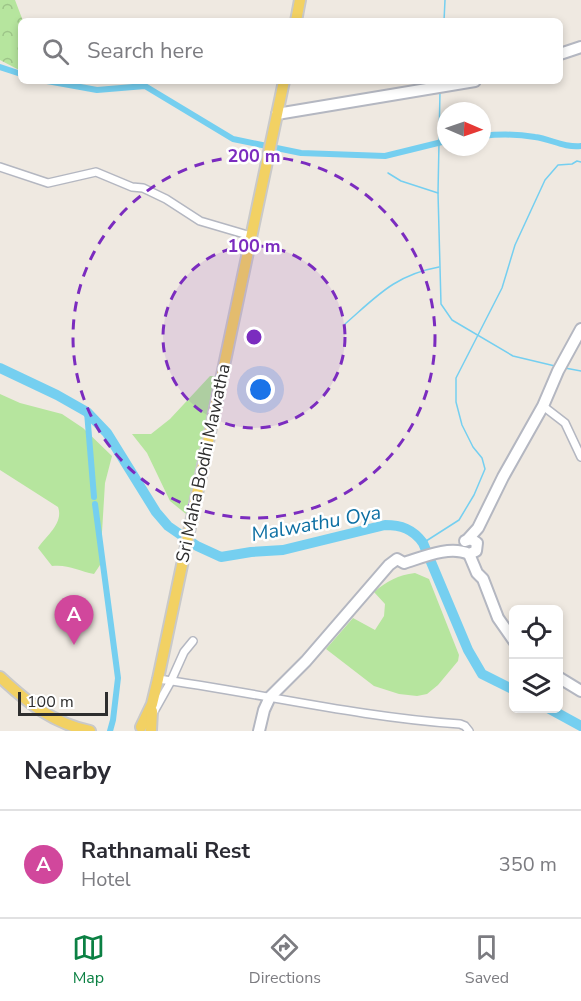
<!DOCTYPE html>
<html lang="en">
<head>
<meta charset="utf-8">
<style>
	body { margin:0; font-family:"Nunito Sans",sans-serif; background:#f7f7f7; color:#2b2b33 }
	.controls { position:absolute; right:18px; bottom:18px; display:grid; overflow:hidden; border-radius:9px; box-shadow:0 3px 9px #0003 }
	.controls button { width:54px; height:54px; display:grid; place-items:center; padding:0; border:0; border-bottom:2px solid #e1e1e2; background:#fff; color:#2b2b33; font:30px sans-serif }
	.compass { position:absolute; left:437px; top:102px; width:54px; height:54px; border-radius:50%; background:#fff; box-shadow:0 3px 9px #0003; rotate:92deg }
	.scale { position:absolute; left:18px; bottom:15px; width:90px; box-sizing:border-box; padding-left:6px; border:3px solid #2e2e2e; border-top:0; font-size:16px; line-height:21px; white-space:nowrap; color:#2e2e2e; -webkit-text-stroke:4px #fff; paint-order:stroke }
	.you { position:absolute; left:261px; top:390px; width:21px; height:21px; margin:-15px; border:4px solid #fff; border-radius:50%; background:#1a73e8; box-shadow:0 0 0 9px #1a73e833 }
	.badge { display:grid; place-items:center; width:39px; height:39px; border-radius:50%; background:#0b8043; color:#fff; font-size:20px; font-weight:700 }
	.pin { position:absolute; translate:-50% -50px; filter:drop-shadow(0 2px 3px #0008) }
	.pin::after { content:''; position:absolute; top:32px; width:21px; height:18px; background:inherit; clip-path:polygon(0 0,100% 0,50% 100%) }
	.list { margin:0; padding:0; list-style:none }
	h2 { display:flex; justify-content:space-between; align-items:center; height:78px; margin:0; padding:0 24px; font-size:26px }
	h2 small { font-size:20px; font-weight:400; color:#7c7c81 }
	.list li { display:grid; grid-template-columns:39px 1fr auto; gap:18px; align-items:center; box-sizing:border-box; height:108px; padding:0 24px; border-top:2px solid #e1e1e2 }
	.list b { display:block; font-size:22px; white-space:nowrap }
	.list p { margin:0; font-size:20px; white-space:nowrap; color:#7c7c81 }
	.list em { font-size:20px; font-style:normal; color:#7c7c81 }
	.icon { flex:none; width:33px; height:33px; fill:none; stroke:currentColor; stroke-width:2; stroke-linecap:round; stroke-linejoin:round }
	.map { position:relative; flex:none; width:581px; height:731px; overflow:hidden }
	.search { position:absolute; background:#fff; box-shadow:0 3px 9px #0003; left:18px; right:18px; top:18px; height:66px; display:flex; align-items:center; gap:15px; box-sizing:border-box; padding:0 21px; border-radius:9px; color:#7c7c81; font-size:22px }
	.sheet { height:186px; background:#fff }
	nav { display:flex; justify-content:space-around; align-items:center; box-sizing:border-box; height:84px; border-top:2px solid #e1e1e2; background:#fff; font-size:16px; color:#7c7c81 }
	nav a { display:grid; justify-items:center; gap:3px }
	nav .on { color:#0b8043 }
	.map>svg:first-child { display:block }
	.grass { fill:#b6e59e }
	.forest { fill:url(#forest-crowns) }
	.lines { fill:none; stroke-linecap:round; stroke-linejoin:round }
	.stream { stroke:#75cff0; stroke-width:1.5 }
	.canal { stroke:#75cff0; stroke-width:6 }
	.river { stroke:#75cff0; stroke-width:10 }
	.street-casing { stroke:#b4b7c1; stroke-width:10 }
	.secondary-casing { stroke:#b4b7c1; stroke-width:14 }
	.primary-casing { stroke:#c9c9c9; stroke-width:14 }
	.street { stroke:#fff; stroke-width:7 }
	.secondary { stroke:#fff; stroke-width:10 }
	.primary { stroke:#f2d163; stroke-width:10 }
	.ring { fill:none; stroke:#7b2cbf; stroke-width:3; stroke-dasharray:10 8 }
	.labels { text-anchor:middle; stroke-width:5; stroke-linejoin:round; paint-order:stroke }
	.street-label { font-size:18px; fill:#2e2e2e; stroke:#fff }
	.water-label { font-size:20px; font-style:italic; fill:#0d6fa3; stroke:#fff }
	.centre { fill:#7b2cbf; stroke:#fff; stroke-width:3 }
	.ring-label { font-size:18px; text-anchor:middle; font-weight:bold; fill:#7b2cbf; stroke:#fff; stroke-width:5; stroke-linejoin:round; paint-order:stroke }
</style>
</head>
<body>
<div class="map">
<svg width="581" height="731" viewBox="0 0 581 731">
	<defs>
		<pattern id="forest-crowns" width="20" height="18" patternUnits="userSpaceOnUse" patternTransform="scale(1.5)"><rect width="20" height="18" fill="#b6e59e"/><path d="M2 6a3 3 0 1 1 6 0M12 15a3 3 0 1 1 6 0" fill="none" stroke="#9dc588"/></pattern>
	</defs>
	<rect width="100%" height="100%" fill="#efe9e1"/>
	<g class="grass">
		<polygon points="210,376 215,376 186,514 170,501 147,453 132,434 151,434 170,419"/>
		<path d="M0 394 20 403 62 414 83 428 112 456 105 483 100 565 94 574C79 571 68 564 52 566L38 548C46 536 64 523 58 507L0 470Z"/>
		<path d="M415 573 429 579 459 655 458 661 438 685 427 694 417 696 399 694 374 686 326 649 353 618 375 630 384 616 385 604 374 592C387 581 398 575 415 573Z"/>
	</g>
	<polygon class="forest" points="0,0 15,0 23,21 21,21 21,71 0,60"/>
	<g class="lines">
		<g class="stream">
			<polyline points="444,21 445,0"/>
			<polyline points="440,91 438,193 441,304 452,320 513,356 555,366"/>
			<polyline points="388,173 401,181 438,193"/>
			<path d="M345 324C377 296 395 275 439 267"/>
			<polyline points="565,368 581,371"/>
			<polyline points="423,543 459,520 474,495 485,469 482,458 473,447 462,425 456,402 456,378 502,288 515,245 545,180 558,165 572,164 577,161 581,162"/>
		</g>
		<g class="canal">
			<polyline points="0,67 21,74"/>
			<polyline points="47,81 97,90 145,86 233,139 301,153 385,156 446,141"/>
			<path d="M482 136C499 134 517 134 535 137 551 139 564 148 581 146"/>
			<polyline points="87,412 94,497"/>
			<polyline points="95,504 118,678 113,720 110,731"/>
		</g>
		<g class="river">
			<path d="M0 368 57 395 87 412 107 433 156 512 168 526 197 546 221 557 251 552 283 550 385 525C401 525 413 529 423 543L468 650 482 674 514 690"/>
			<polyline points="548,708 581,726"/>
		</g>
		<g class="street-casing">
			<g id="street">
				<polyline points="0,167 48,183 96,172 132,187 143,188 166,199 200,221 251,236"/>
				<polyline points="543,406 565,423 581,457"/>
				<path d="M158 679C259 693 358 717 460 724L465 726 469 731"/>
				<polyline points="152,715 171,681 184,652 193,641"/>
			</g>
		</g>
		<g class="secondary-casing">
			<g id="secondary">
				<polyline points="560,54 581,47"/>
				<polyline points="277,114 475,81"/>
				<polyline points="468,539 478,528 503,477 543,406 558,371 581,329"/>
				<polyline points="465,541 471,539 477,543 476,551 469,554"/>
				<polyline points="469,554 477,573 483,579 498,618 514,641"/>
				<polyline points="558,677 581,691"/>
				<path d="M259 731 264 710 270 697 306 661 389 565 397 559 404 563C423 557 450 545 469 554"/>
			</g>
		</g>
		<g class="primary-casing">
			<g id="primary">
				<polyline points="296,21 300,0"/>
				<path d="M0 677C27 702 52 723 90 731"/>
				<polyline points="141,727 152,704 158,679 284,81"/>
				<polyline points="151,730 152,711"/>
			</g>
		</g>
		<use href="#street" class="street"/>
		<use href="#secondary" class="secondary"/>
		<use href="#primary" class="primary"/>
	</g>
	<circle cx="254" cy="337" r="91" fill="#7b2cbf" fill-opacity=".12"/>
	<g class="ring">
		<circle cx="254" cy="337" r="91"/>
		<circle cx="254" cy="337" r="181"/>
	</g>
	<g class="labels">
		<g class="street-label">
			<text transform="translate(203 463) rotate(-78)" y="6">Sri Maha Bodhi Mawatha</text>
		</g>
		<g class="water-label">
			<text transform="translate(316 523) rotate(-10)" y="7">Malwathu Oya</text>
		</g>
	</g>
	<circle cx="254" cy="337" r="9" class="centre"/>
	<g class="ring-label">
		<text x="254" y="162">200 m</text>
		<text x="254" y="252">100 m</text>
	</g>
</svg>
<div class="controls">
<button><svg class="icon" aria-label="locate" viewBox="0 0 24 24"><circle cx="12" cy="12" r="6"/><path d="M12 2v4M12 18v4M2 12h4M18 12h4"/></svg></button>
<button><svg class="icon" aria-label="layers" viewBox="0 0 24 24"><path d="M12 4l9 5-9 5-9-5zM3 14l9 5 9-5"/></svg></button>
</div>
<svg class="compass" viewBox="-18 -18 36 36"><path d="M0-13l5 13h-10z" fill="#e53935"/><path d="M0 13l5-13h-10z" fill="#7c7c81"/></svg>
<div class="scale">100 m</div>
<div class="you"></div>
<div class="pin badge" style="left:74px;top:645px;background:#d1479c">A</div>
<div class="search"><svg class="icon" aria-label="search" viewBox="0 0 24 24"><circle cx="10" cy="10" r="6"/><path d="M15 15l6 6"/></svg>Search here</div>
</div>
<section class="sheet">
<h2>Nearby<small></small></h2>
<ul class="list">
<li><span class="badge" style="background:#d1479c">A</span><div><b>Rathnamali Rest</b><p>Hotel</p></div><em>350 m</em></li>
</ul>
</section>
<nav>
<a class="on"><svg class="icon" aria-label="map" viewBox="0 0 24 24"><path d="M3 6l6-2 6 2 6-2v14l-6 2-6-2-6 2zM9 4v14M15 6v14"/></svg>Map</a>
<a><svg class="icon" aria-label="directions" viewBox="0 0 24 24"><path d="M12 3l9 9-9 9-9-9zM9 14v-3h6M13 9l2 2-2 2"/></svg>Directions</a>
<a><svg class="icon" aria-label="saved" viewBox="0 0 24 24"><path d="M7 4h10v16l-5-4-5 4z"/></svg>Saved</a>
</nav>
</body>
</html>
